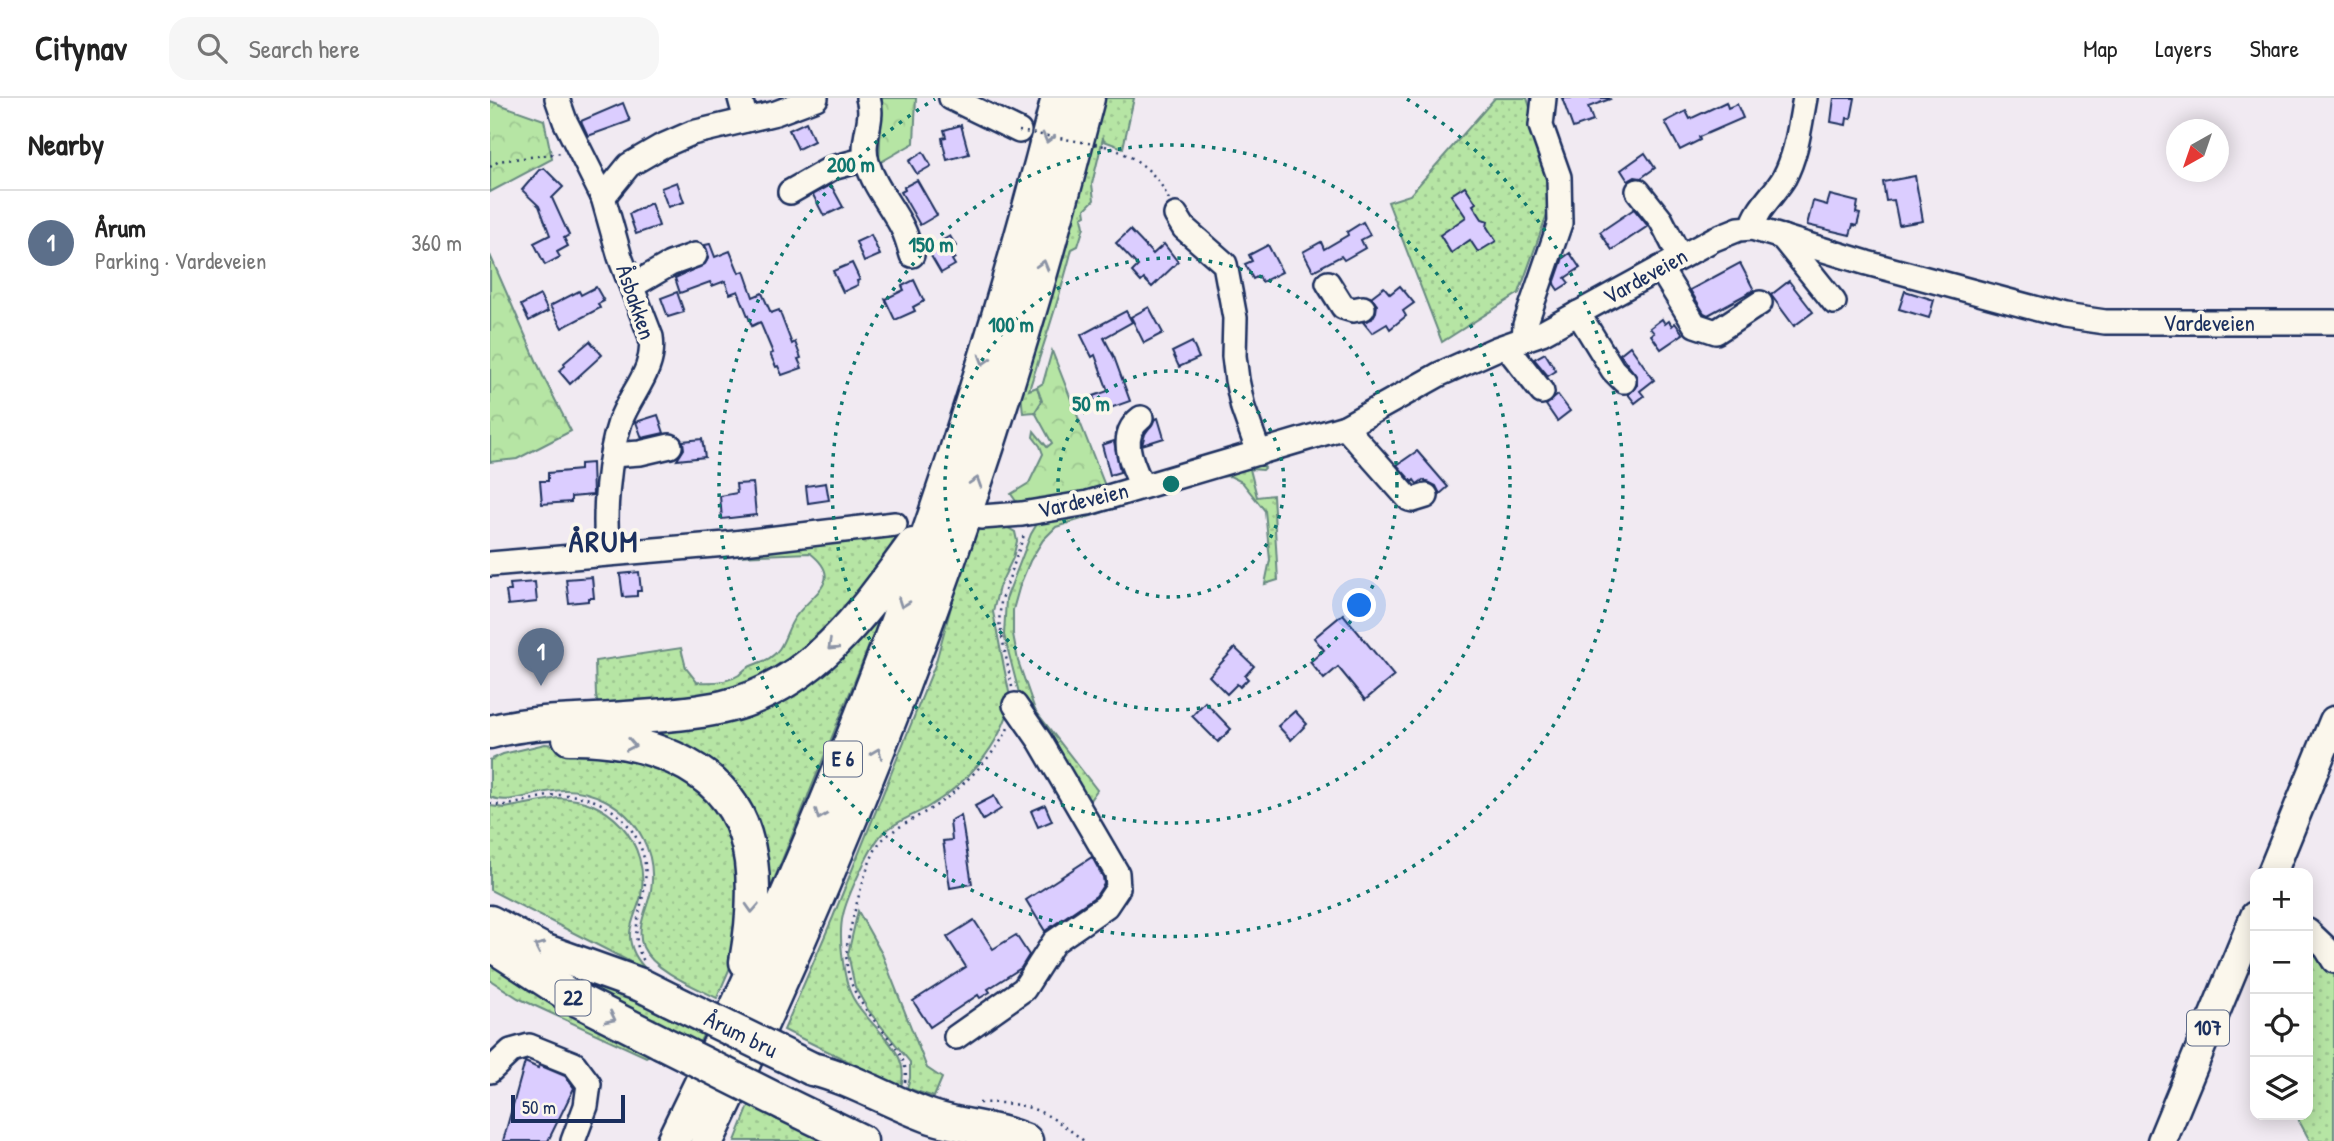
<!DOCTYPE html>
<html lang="en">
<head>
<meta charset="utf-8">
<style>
	body { margin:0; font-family:"Patrick Hand",sans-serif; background:#f6f6f6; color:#222 }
	.controls { position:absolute; right:21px; bottom:21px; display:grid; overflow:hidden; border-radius:14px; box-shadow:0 4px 18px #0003 }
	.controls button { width:63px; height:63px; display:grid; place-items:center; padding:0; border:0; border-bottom:2px solid #e0e0e0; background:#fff; color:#222; font:35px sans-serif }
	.compass { position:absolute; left:1676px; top:21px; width:63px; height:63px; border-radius:50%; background:#fff; box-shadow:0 4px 18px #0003; rotate:220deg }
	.scale { position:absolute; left:21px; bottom:18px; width:114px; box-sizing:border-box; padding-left:7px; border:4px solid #1b2f5e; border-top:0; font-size:19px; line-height:24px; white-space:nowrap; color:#1b2f5e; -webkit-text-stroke:5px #fbf7ec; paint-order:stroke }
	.you { position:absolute; left:870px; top:508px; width:24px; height:24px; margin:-18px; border:5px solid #fff; border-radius:50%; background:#1a73e8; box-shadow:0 0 0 10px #1a73e833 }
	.badge { display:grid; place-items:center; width:46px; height:46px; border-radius:50%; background:#0b8043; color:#fff; font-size:23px; font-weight:700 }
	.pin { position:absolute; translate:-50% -58px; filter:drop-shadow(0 2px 4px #0008) }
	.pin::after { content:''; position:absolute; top:37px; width:24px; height:21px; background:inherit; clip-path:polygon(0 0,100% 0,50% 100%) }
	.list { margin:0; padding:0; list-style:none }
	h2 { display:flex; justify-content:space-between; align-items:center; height:91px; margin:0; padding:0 28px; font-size:30px }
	h2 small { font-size:23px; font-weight:400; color:#767676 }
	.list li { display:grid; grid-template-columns:46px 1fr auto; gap:21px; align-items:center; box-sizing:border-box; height:105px; padding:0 28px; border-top:2px solid #e0e0e0 }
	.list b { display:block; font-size:26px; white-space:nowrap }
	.list p { margin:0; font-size:23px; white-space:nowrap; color:#767676 }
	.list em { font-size:23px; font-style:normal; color:#767676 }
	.icon { flex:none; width:38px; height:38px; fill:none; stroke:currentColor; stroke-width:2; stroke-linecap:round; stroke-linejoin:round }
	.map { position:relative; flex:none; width:1844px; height:1043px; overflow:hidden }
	header { display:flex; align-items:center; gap:42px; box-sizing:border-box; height:98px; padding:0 35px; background:#fff; border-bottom:2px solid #e0e0e0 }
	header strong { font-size:33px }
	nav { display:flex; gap:38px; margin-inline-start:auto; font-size:24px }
	.search { width:490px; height:63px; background:#f6f6f6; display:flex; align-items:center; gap:18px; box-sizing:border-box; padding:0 24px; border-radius:21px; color:#767676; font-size:26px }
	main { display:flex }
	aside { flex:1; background:#fff }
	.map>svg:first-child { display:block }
	.grass { fill:url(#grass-dots); stroke:#688a81; stroke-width:2 }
	.forest { fill:url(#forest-crowns); stroke:#688a81; stroke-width:2 }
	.building { fill:#dbcdff; stroke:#1b2f5e; stroke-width:2 }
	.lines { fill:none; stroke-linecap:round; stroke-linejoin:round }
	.minor-casing { stroke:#1b2f5e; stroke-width:28 }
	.major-casing { stroke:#1b2f5e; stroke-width:33 }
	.highway-casing { stroke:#1b2f5e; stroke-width:37 }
	.path { stroke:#1b2f5e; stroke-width:2.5; stroke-dasharray:2 5; stroke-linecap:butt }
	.minor { stroke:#fbf7ec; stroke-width:23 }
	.major { stroke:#fbf7ec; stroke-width:28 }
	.highway { stroke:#fbf7ec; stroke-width:32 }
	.highway-bridge-casing { stroke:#1b2f5e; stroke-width:37; stroke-linecap:butt }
	.path-bridge { stroke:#1b2f5e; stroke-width:2.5; stroke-dasharray:2 5; stroke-linecap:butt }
	.highway-bridge { stroke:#fbf7ec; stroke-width:32 }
	.oneway { stroke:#8b93a5 }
	.ring { fill:none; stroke:#0f766e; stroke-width:3.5; stroke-dasharray:3.5 7 }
	.labels { text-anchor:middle; stroke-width:7; stroke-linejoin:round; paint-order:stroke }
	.shield { fill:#fbf7ec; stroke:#5e6b89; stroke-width:2 }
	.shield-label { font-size:21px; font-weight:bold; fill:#1b2f5e }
	.street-label { font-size:23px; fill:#1b2f5e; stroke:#fbf7ec }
	.district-label { font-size:30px; font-weight:bold; letter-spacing:2px; fill:#1b2f5e; stroke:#fbf7ec }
	.centre { fill:#0f766e; stroke:#fbf7ec; stroke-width:3.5 }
	.ring-label { font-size:21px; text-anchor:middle; font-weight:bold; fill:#0f766e; stroke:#fbf7ec; stroke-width:7; stroke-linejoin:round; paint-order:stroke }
</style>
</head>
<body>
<header>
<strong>Citynav</strong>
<div class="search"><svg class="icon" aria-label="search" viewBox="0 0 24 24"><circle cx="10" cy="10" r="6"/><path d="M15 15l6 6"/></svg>Search here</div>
<nav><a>Map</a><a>Layers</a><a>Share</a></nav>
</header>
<main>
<aside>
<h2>Nearby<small></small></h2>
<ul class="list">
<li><span class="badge" style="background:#5c6f8a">1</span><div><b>Årum</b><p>Parking · Vardeveien</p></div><em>360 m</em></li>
</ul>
</aside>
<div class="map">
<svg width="1844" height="1043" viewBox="0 0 1844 1043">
	<defs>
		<pattern id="grass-dots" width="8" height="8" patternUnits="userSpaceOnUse" patternTransform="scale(1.75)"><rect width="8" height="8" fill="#b6e5a4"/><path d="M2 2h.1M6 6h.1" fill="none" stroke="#9cc590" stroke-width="1.8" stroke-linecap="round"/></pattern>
		<pattern id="forest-crowns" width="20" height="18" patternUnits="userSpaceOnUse" patternTransform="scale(1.75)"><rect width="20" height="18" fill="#b6e5a4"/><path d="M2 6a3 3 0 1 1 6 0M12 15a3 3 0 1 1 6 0" fill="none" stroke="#9cc590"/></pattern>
	</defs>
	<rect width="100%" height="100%" fill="#f1eaf2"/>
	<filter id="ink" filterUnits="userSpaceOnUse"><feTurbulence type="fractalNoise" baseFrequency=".0143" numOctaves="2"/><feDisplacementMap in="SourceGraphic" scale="14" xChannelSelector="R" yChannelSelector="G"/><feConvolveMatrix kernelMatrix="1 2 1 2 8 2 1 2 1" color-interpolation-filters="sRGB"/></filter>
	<g filter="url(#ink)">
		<g class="grass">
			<path d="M613 0H644L633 50 614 43 613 40 602 86 604 102 595 111 596 117 592 119 594 129 588 148 582 151C571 196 554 245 539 292L547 289 552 303 545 314 533 315 531 295 604 41Z"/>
			<polygon points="1005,0 1037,0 1066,91 1029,195 952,244 898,104 920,97"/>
			<polygon points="771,365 775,370 773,372 760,371 767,399 783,397 788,482 775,486 780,462 775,413 752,384 740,378 726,379 566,429 553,442 540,463 530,487 523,512 523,536 528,563 545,612 607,692 595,709 537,612 529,595 514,537 516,501 541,436 547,426 557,420"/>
			<path d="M511 426 525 434 527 443 523 460 509 489 503 514 521 604C510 648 477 686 438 709 423 718 404 724 392 736 380 749 357 799 353 817 348 837 353 882 363 900 379 930 422 951 411 989L294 932 343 819 445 567 464 498 487 430Z"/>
			<path d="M410 436 393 473 334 546 244 599 109 611 106 598 105 563 191 550 196 570 207 584C221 585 237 585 249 577 250 576 256 570 257 570 269 563 280 564 289 551 296 541 298 528 306 518 323 495 355 482 320 455L178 461Z"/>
			<polygon points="400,496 269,819 266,743 156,641 159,623 242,614"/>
			<path d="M55 646 151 655 224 699 254 772 242 865 227 900C205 889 164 873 153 849 145 830 158 810 161 792 167 756 148 719 115 702 99 694 80 690 63 693 43 695 18 707 0 699V662L13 656Z"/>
			<path d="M68 700C94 701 113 708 131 727 148 746 156 773 151 798 148 810 141 823 140 835 139 850 148 864 158 873L0 792V708L15 710Z"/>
			<polygon points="368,813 392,856 437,970 452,980 444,999 417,990 420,980 420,964 378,912 365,889 358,856"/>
			<polygon points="1818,833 1844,863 1844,1043 1820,1043 1809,1023 1808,1017 1818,1017"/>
			<polygon points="0,857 166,954 156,959 28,900 0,882"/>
			<polygon points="52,858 217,930 207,949 98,897"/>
			<polygon points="261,1003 343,1043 245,1043"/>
		</g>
		<g class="forest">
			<polygon points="392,0 426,0 424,45 389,65"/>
			<polygon points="0,3 54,22 62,61 0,94"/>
			<polygon points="0,157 53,278 81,333 27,361 0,364"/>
			<polygon points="562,253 617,393 528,406 521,396 539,385 553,356 550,348 543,339 544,333 557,349 562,345 545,314 552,303 547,289 553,285"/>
		</g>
		<g class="building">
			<polygon points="1072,0 1119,0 1120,1 1098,9 1103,23 1083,30"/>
			<polygon points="1344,0 1365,0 1361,21 1357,20 1356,27 1341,24"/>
			<polygon points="1236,4 1238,10 1247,6 1253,20 1209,39 1210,42 1190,52 1175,24 1196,13 1200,21"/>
			<polygon points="133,5 140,23 98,38 91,23"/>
			<polygon points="316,24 324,43 308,51 299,32"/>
			<polygon points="471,27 479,56 457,62 453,46 452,40 456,39 454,32"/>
			<polygon points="433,54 441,68 427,76 419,63"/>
			<polygon points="1155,55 1165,70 1151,80 1145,79 1138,83 1131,72"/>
			<polygon points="54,70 73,89 62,100 79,137 74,140 78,148 67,154 70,159 55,167 44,145 60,137 49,108 32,92 49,72"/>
			<polygon points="1425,78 1433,123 1409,127 1404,102 1396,103 1393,84"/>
			<polygon points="427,82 447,117 430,127 411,94 415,92 414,89"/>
			<polygon points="187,84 194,104 178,109 171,90"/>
			<polygon points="341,87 353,109 334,118 323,97"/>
			<polygon points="975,88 986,105 983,107 992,121 998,123 997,129 1006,143 988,154 980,142 961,155 950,137 976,119 961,97"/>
			<polygon points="1340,97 1368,104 1366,115 1370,116 1367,128 1363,127 1360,137 1317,127 1323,103 1337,107"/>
			<polygon points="161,105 169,128 146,136 139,116"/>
			<polygon points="1144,111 1158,128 1122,152 1110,134"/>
			<polygon points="873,124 880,137 871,142 875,150 854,162 851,158 823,173 813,154 831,144 834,151 858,137 857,134"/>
			<polygon points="640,132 663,156 674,146 688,164 662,189 654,181 651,184 642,174 648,168 626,145"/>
			<polygon points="381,137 390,157 374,164 366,144"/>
			<polygon points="460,138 466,148 460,151 465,160 462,162 465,167 451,175 437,151"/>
			<polygon points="220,146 225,159 240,153 249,175 254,173 263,199 272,195 281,215 289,212 302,246 305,244 311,260 308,261 312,270 292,277 288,268 286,269 280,256 283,255 270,224 262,228 248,193 240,196 235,183 222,188 220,184 190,195 185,180 215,166 219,159 215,147"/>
			<polygon points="778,147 792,174 772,184 769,178 763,181 755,166 762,163 759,157"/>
			<polygon points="1080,155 1090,170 1075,180 1079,185 1068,192 1064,186 1073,160"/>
			<polygon points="362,165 370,182 367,183 368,187 353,194 343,173"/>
			<polygon points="1250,165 1264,192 1218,217 1214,215 1200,192"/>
			<polygon points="424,182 434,203 423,209 425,213 405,222 395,201 414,192 412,188"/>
			<polygon points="1299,183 1323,214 1304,228 1281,197"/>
			<polygon points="910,188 924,205 913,213 916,218 900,231 897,226 882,235 873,224 882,221 886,214 887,207 881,199 894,189 900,196"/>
			<polygon points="106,189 114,203 108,206 110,210 72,230 60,208 89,193 91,197"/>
			<polygon points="1415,193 1444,202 1439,220 1409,211"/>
			<polygon points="187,194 194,214 178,219 171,200"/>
			<polygon points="50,197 58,213 39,223 31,207"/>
			<polygon points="659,209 673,235 654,245 641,219"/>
			<polygon points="636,213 642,224 614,240 624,259 640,303 609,314 603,298 618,293 605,257 602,259 591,237"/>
			<polygon points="1172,221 1175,226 1179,223 1182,228 1185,225 1193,236 1171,251 1161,237 1164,235 1160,230"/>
			<polygon points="100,243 112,257 80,286 69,273 75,268 74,265"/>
			<polygon points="702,244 709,260 689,269 682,254"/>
			<polygon points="1140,248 1164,282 1150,293 1154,298 1145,305 1138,296 1147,287 1147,279 1130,256"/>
			<polygon points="1055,255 1066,273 1058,278 1044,261"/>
			<polygon points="1068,297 1080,313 1067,323 1056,307"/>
			<polygon points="168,317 174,335 152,340 146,324"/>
			<polygon points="668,320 674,340 652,347 655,336 665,321"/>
			<polygon points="212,341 215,359 187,362 194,351 193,343"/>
			<polygon points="624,343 630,374 620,377 612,347"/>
			<polygon points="927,353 958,389 950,396 946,388 940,385 933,382 927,386 924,382 922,384 907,367"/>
			<polygon points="102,365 103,397 81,399 81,404 52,406 50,383 58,383 58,375 90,372 90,366"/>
			<polygon points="263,385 266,417 232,421 230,398 247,395 246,386"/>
			<polygon points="336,385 339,402 318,405 316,388"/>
			<polygon points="149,474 151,493 147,493 147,498 133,499 130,476"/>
			<polygon points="102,479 104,500 98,500 98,503 79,505 76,481"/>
			<polygon points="45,484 47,504 18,507 16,493 21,493 20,486"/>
			<polygon points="853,516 904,578 875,602 848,569 834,581 820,564 834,552 824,540"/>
			<polygon points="745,550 764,568 755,578 758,581 750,589 747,586 737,596 719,578"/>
			<polygon points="715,604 741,631 728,644 702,618"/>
			<polygon points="805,613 817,626 801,642 788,628"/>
			<polygon points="504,698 511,711 493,722 485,708"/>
			<polygon points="555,707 562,723 548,729 541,713"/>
			<polygon points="471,717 482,786 460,790 453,743 462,742 460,723"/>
			<polygon points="602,759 613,779 614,786 606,798 555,833 536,802"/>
			<polygon points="484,822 503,851 526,837 539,857 531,870 498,891 500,894 490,900 488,897 440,929 423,903 476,869 457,839"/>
			<polygon points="35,964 48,970 49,967 75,978 84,990 58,1043 13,1043"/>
		</g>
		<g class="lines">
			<g class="minor-casing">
				<g id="minor">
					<path d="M67 0 75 23 113 99 130 159 161 239C166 273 140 295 130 324 118 360 113 418 118 455"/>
					<polyline points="250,0 256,22"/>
					<path d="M378 0C385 23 370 42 377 64 384 89 402 108 413 131 417 139 419 148 422 157"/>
					<polyline points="461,0 529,33"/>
					<polyline points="1148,93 1171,122 1190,159"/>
					<polyline points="300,94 342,70 376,61"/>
					<polyline points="113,99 139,67 170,49 202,35 286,15 326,0"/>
					<polyline points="686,117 694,130 735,166 745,220 744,258 747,282 753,310 769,355"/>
					<path d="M1262 130C1267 110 1284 97 1294 80 1307 56 1310 26 1315 0"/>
					<polyline points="1292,139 1344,204"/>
					<polyline points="1170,170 1205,227 1226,234 1270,205"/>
					<polyline points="838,185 853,209 863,212 873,210"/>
					<polyline points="142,188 180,166 205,157"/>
					<polyline points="1088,215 1123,272 1134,283"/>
					<polyline points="1034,241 1035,227 1070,125 1069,79 1051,28 1054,0"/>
					<polyline points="1016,248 1052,294"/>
					<path d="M651 320C627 338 642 366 652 388"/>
					<polyline points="855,329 919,401 923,402 936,398"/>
					<polyline points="122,357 150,355 180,348"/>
					<polyline points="491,419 532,416 598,405 855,329 950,276 1006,251 1052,235 1224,141 1249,131 1262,130 1377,165 1574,218 1615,224 1844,224"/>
					<polyline points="0,466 236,446 405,426"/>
					<polyline points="1818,833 1836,850 1844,863"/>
					<polyline points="466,939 534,891 564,844 616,808 628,790 627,775 550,643 525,607"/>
					<polyline points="0,973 21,953 39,948 84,966 99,986 96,1008 83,1043"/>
				</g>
			</g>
			<g class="major-casing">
				<g id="major">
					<polyline points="1782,775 1844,623"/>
					<polyline points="1672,1043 1765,818"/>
				</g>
			</g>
			<g class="highway-casing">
				<g id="highway">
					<path d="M0 634C40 623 81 624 122 621 159 618 197 617 233 609 321 589 373 516 423 447"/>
					<path d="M79 640C147 639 233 663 255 736 268 776 263 824 256 864"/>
					<polyline points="0,824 53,852 151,887 181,902"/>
					<polyline points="0,846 80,898 171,944"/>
					<path d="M322 971C364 981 401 1005 442 1019 473 1029 506 1030 536 1043"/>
					<polyline points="295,1006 371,1043"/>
					<path d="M183 1043C260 886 331 725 393 561 462 378 520 189 568 0"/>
					<path d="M217 1043C378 709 508 360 598 0"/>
				</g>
			</g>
			<g class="path">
				<path d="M615 48C643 57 667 73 679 102"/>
				<polyline points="0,69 9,63 71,55"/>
				<polyline points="522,589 509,524 511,504 535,434"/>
				<path d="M0 705C17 711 35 702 53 699 95 690 138 711 152 753 166 796 132 828 154 863"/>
				<path d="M415 984C425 941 344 913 358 842 362 822 378 755 392 742 412 724 439 715 459 698 476 685 510 650 518 630"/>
				<path d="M489 1005C538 1003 556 1013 594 1043"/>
			</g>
			<use href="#minor" class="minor"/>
			<use href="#major" class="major"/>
			<use href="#highway" class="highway"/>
			<g class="highway-bridge-casing">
				<g id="highway-bridge">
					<polyline points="181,902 322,971"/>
					<polyline points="171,944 295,1006"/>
				</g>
			</g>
			<polyline class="path-bridge" points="529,33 615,48"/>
			<use href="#highway-bridge" class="highway-bridge"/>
		</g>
		<defs><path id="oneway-chevron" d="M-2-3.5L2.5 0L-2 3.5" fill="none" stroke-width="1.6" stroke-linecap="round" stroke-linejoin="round" transform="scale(1.75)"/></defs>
		<g class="oneway">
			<use href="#oneway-chevron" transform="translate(558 40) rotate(105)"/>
			<use href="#oneway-chevron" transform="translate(553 167) rotate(-74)"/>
			<use href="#oneway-chevron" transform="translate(494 262) rotate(107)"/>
			<use href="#oneway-chevron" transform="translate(486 384) rotate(-72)"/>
			<use href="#oneway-chevron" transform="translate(413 505) rotate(110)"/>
			<use href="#oneway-chevron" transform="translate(342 548) rotate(137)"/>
			<use href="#oneway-chevron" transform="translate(141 647) rotate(11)"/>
			<use href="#oneway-chevron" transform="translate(387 655) rotate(-69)"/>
			<use href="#oneway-chevron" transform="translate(330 717) rotate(112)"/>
			<use href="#oneway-chevron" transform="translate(262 810) rotate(93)"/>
			<use href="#oneway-chevron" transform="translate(49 849) rotate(-155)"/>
			<use href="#oneway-chevron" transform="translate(121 920) rotate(26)"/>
		</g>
	</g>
	<g class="ring">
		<circle cx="681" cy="386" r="113"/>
		<circle cx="681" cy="386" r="226"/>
		<circle cx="681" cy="386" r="339"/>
		<path d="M917 1A452 452 0 1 1 445 1"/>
	</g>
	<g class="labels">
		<g class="shield">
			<rect x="334" y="643.5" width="38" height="35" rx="5"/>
			<rect x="65.5" y="882.5" width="35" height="35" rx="5"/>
			<rect x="1697" y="912.5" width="42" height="35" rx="5"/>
		</g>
		<g class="shield-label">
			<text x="353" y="668">E 6</text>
			<text x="83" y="907">22</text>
			<text x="1718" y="937">107</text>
		</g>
		<g class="street-label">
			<text transform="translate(1155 178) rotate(-29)" y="8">Vardeveien</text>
			<text transform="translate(146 204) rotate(71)" y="8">Åsbakken</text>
			<text x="1719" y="233">Vardeveien</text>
			<text transform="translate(593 402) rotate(-13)" y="8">Vardeveien</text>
			<text transform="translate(251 936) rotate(26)" y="8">Årum bru</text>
		</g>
		<g class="district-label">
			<text x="114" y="454">ÅRUM</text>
		</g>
	</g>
	<circle cx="681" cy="386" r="10" class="centre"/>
	<g class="ring-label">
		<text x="361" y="74">200 m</text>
		<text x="441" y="154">150 m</text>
		<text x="521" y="234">100 m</text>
		<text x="601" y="313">50 m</text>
	</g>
</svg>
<div class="controls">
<button>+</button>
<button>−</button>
<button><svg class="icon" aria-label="locate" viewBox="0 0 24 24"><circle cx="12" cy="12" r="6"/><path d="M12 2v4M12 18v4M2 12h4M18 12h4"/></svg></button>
<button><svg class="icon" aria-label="layers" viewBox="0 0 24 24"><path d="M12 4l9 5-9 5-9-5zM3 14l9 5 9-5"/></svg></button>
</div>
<svg class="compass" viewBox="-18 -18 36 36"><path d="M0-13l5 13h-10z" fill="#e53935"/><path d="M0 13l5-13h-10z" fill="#767676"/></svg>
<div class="scale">50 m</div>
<div class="you"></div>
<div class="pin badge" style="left:51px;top:588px;background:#5c6f8a">1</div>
</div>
</main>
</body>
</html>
